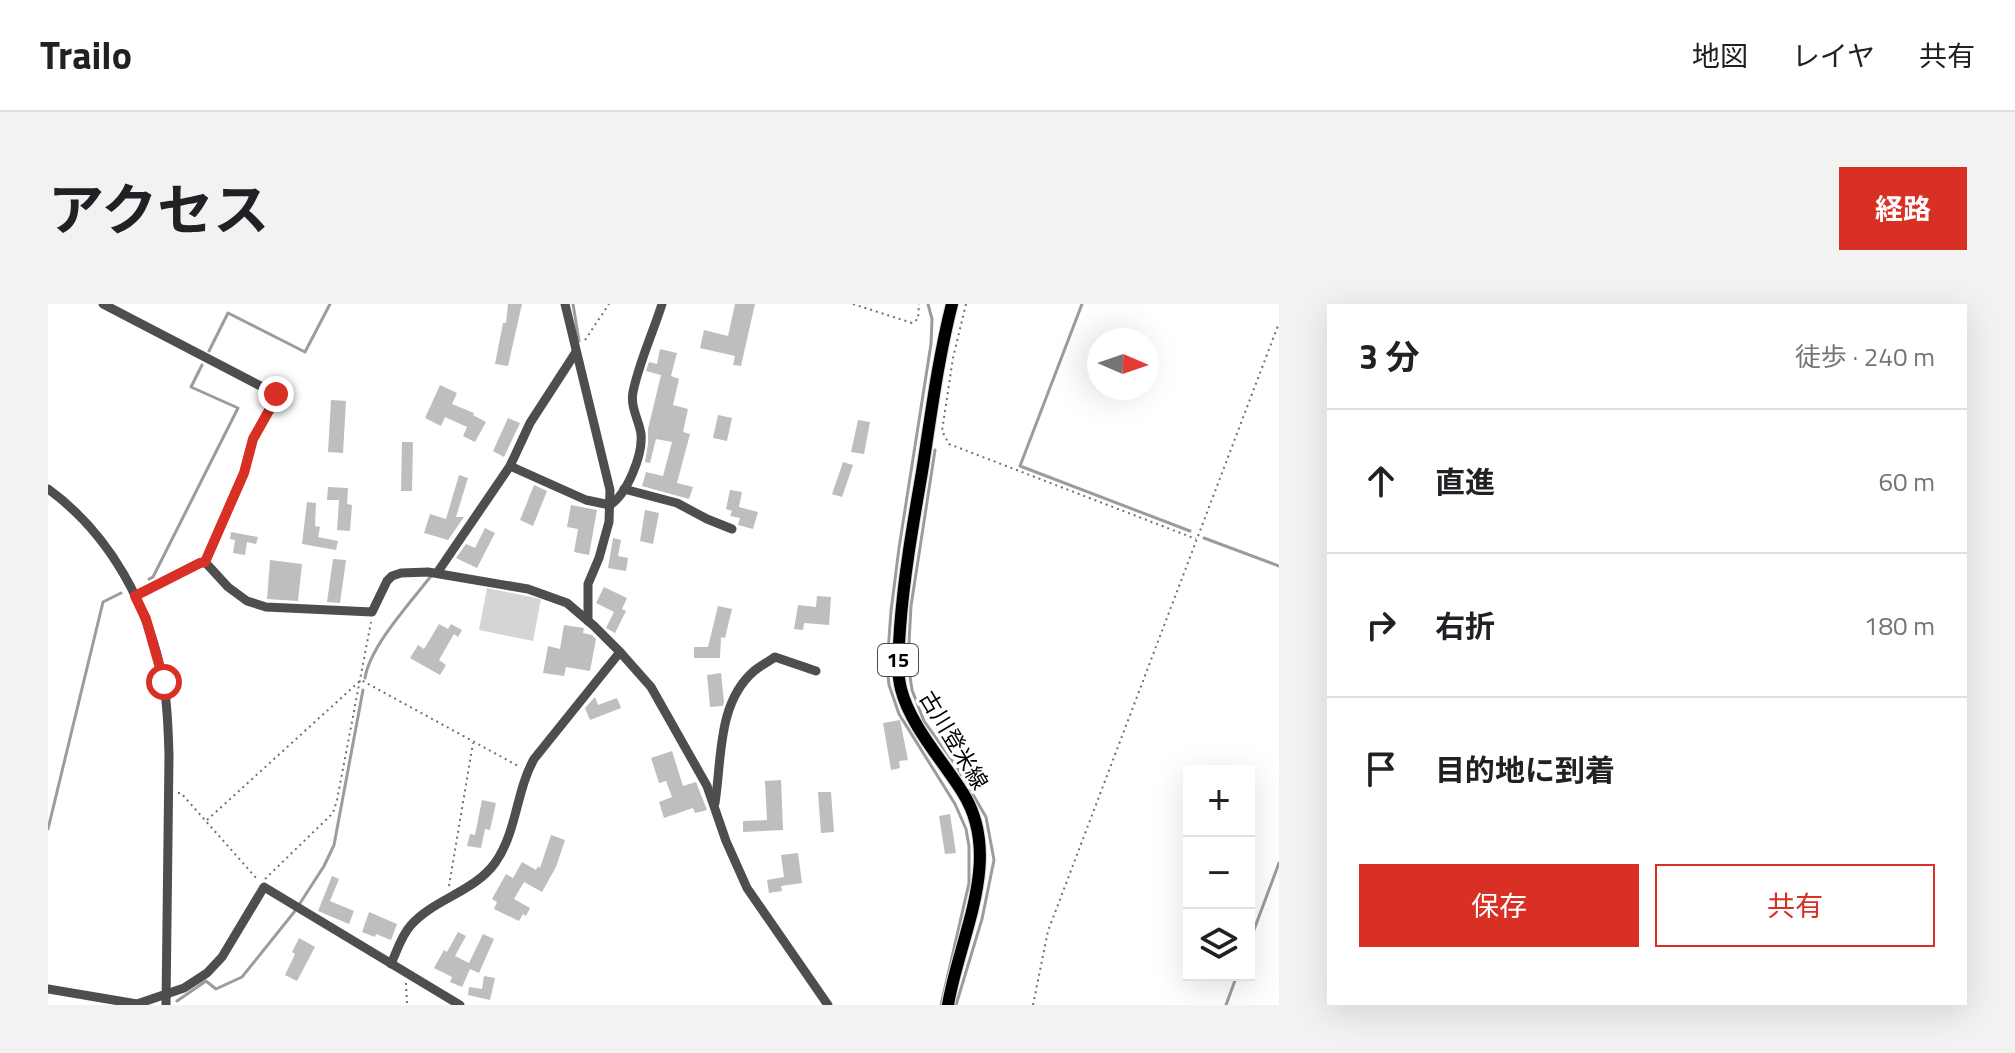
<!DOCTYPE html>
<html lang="ja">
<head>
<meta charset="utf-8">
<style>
	body { margin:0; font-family:"Titillium Web","Noto Sans JP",sans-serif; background:#f2f2f2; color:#202124 }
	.controls { position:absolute; right:24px; bottom:24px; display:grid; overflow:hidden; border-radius:0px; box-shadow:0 8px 32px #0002 }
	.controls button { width:72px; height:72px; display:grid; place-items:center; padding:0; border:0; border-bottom:2px solid #e0e0e0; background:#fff; color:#202124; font:40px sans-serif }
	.compass { position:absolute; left:1039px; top:24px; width:72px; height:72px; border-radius:50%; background:#fff; box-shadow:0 8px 32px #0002; rotate:92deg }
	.stop { position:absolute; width:24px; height:24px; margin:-18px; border:6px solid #d93025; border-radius:50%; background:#fff }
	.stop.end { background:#d93025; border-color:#fff; box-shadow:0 2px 8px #0008 }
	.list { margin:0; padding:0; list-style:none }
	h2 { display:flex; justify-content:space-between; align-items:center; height:104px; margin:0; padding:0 32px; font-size:34px }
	h2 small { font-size:26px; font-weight:400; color:#757577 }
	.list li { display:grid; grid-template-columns:52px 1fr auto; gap:24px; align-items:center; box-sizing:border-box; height:144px; padding:0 32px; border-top:2px solid #e0e0e0 }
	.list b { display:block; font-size:30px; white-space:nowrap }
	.list em { font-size:26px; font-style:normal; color:#757577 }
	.actions { display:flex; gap:16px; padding:24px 32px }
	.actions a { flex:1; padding:18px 0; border:2px solid #d93025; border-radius:0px; text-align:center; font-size:28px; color:#d93025 }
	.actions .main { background:#d93025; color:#fff }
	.icon { flex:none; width:44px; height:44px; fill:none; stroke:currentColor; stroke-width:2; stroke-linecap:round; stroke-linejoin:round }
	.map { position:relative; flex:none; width:1231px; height:701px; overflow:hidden; border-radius:0px }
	header { display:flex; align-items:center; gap:48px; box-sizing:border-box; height:112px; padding:0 40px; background:#fff; border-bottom:2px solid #e0e0e0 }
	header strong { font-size:38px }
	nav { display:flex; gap:44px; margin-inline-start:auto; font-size:28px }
	.intro { display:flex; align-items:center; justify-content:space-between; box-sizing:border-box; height:192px; padding:0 48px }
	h1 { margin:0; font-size:56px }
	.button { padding:20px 36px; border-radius:0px; background:#d93025; color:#fff; font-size:28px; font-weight:700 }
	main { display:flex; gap:48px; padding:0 48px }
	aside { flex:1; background:#fff; border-radius:0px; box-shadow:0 8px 32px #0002 }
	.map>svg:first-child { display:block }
	.green { fill:#d5d5d5 }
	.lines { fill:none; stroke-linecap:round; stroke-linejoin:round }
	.stream { stroke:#9c9c9c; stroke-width:3 }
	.building { fill:#bebebe }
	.major-casing { stroke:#dbdbdb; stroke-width:14 }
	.path { stroke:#707070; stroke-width:2; stroke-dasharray:2 4; stroke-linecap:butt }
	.minor { stroke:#4e4e4e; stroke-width:9 }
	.major { stroke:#000; stroke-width:12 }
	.route { stroke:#d93025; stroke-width:10 }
	.labels { text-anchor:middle; stroke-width:7; stroke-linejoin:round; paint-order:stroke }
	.shield { fill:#fff; stroke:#4c4c4c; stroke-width:2 }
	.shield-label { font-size:20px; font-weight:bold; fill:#000 }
	.street-label { font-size:22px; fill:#000; stroke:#fff }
</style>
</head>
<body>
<header>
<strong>Trailo</strong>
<nav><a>地図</a><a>レイヤ</a><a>共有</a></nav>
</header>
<div class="intro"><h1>アクセス</h1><a class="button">経路</a></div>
<main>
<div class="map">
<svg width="1231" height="701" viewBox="0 0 1231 701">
	<rect width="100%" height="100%" fill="#fff"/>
	<polygon class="green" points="439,284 493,295 485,337 431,326"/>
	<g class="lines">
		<g class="stream">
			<polyline points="525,0 531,37"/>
			<polyline points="880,0 884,15 883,40 851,244 843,307 839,361 841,381 851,410 907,500 918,525 921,542 921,579 893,701"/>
			<polyline points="1034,0 972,162 1142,227"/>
			<polyline points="161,47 180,9 257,48 282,0"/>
			<polyline points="887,146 863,302 860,358 864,386 876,417 909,463 938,513 946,556 934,615 908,701"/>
			<polyline points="1156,234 1231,262"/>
			<polyline points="101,275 105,273 190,104 143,83 154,61"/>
			<path d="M317 374C322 342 363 298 383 272"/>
			<polyline points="0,525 55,298 73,289"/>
			<polyline points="1201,639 1231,559"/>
			<polyline points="129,697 158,677 168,685 194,673 247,607 276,562 286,541 315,386"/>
			<polyline points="1178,701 1189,671"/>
		</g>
	</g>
	<g class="building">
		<polygon points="460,0 474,0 460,62 447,60 455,19 458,19"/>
		<polygon points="687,0 707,0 693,62 685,61 687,52 652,44 656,26 680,32"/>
		<polygon points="612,45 629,49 623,72 631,75 625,101 640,105 635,128 642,130 629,179 645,183 641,195 594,182 598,168 615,172 624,138 608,135 602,159 597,158 600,140 600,125 613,71 598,67 601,58 609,60"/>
		<polygon points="392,81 409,89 404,100 426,109 425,111 438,118 427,138 415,132 419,123 397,113 393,122 377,114"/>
		<polygon points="283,96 298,97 295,149 280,148"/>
		<polygon points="670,111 684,114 679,137 665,134"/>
		<polygon points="460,114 472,119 456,153 445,147"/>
		<polygon points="810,116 822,118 816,150 803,148"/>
		<polygon points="354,138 365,138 364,187 353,187"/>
		<polygon points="795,158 805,161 794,193 784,190"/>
		<polygon points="411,171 420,174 408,213 416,213 400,236 376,229 382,210 398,215"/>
		<polygon points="486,181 499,187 485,222 472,216"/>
		<polygon points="280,183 300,184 299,200 304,201 302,227 289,226 291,196 279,196"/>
		<polygon points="682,186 694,188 691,203 710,208 705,225 690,221 692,214 682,212 684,207 678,205"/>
		<polygon points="259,198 268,199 267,222 272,223 270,233 290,237 288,246 254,240"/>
		<polygon points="523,201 549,206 541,251 526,248 530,225 519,223"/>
		<polygon points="597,206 611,209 605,240 592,237"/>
		<polygon points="437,224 447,229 429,264 408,254 418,240 427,244"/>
		<polygon points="183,228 210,233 208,240 199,238 197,251 185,249 187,236 182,235"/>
		<polygon points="565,234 573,236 570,252 580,254 578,267 560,264"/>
		<polygon points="285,255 298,256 292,299 279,298"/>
		<polygon points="222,256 254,260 250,297 219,295"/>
		<polygon points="556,283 579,294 574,305 578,307 567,329 558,324 566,308 548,299"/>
		<polygon points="769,292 783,293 781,321 756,319 755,326 746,325 750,301 768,303"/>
		<polygon points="670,302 684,305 677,334 673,333 672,354 646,354 646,343 660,343"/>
		<polygon points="391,320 400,325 403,320 414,326 410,333 406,330 391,356 398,361 392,371 362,354 370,341 376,345"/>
		<polygon points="516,321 536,324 535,329 544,331 548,335 542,367 518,363 516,372 495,369 500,342 512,345"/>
		<polygon points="673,369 676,398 675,402 662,403 659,371"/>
		<polygon points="547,393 550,401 569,394 573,404 542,416 537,404"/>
		<polygon points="852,416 860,456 851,457 852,464 843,466 835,419"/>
		<polygon points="624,447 635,482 648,478 659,506 647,509 645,504 616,514 611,498 624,493 618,477 611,479 603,454"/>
		<polygon points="733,476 735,526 695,528 695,517 719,516 717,477"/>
		<polygon points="770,488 783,488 786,528 773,529"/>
		<polygon points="434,496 448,499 442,526 437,525 433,544 419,542 422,530 427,531"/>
		<polygon points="902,510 908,549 897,550 891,512"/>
		<polygon points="503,531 517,536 508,563 494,588 476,578 466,595 482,604 478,612 475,610 471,617 446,605 449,598 444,595 458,570 465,574 474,558 488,566 490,562 492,564"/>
		<polygon points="750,549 754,579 733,582 734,587 721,589 719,576 736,573 733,551"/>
		<polygon points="284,572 291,575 282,597 306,607 301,620 270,607"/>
		<polygon points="321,608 349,620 343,636 328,630 327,633 314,628"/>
		<polygon points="410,628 418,632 407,652 421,659 435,630 446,635 431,669 422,665 414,683 402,678 404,673 386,664 396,646 399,648"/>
		<polygon points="251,634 267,643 249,677 237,671 247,650 244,648"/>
		<polygon points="436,672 447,674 442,696 420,691 421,683 434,685"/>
	</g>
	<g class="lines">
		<g class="major-casing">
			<path id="major" d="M900 701C911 633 956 555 915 489 895 457 862 421 853 385 848 365 851 344 852 324 856 271 865 220 874 168 883 111 890 55 904 0"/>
		</g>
		<g class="path">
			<polyline points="805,0 864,19 870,15 871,0"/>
			<polyline points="918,0 905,54 894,127 901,140 1148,235"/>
			<polyline points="537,36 561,0"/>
			<polyline points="130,489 133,489 209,575"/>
			<polyline points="159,516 313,376 472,463"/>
			<polyline points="217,575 285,509 289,496 323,318"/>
			<polyline points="401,582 425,439"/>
			<polyline points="358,679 359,701"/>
			<polyline points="985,701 1000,627 1231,19"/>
		</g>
		<g class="minor">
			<polyline points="55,0 228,90 228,94 205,135 196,169 157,258"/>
			<polyline points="517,0 562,186 561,218 551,254 540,280 540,317"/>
			<path d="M462 162 538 196 562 201C579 190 595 151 593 130 591 116 582 103 585 88 591 58 605 29 614 0"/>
			<path d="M0 185C62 230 101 302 115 377 120 401 120 426 121 451L118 701"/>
			<polyline points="576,185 629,199 659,215 684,225"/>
			<polyline points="389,269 462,162 482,119 528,48"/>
			<polyline points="87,292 152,259 157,258 180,283 199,297 218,303 324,308 339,277 344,272 353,269 380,268 480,285 519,299 546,322 572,348 603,383 659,482 678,537 699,584 780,701"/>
			<path d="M667 499C674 455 669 399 706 367 712 362 720 358 727 353L768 367"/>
			<path d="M343 660C349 647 353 632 363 621 386 595 426 588 447 559 469 528 468 487 486 455L572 348"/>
			<polyline points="0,685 89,700 136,684 159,669 174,653 216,583 412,701"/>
		</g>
		<use href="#major" class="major"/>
	</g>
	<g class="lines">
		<polyline class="route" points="116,378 98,315 87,292 152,259 157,258 196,169 205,135 228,94 228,90"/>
	</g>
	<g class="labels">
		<rect class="shield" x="830" y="340" width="40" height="32" rx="6"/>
		<g class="shield-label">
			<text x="850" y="363">15</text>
		</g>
		<g class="street-label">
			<text transform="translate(906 436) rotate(59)" y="8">古川登米線</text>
		</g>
	</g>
</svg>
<div class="controls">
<button>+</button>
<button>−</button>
<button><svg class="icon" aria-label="layers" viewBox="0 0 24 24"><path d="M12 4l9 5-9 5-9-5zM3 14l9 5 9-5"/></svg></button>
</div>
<svg class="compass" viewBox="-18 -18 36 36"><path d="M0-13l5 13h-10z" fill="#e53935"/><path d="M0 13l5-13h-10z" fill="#757577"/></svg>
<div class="stop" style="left:116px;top:378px"></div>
<div class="stop end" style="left:228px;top:90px"></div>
</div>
<aside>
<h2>3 分<small>徒歩 · 240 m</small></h2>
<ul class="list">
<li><svg class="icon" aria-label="ahead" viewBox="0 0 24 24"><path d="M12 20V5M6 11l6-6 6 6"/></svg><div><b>直進</b></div><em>60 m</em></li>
<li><svg class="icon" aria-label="right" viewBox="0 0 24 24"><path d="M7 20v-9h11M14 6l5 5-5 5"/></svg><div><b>右折</b></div><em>180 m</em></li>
<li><svg class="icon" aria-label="arrive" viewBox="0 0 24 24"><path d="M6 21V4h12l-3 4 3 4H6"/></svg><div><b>目的地に到着</b></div></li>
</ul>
<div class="actions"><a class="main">保存</a><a>共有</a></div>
</aside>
</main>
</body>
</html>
